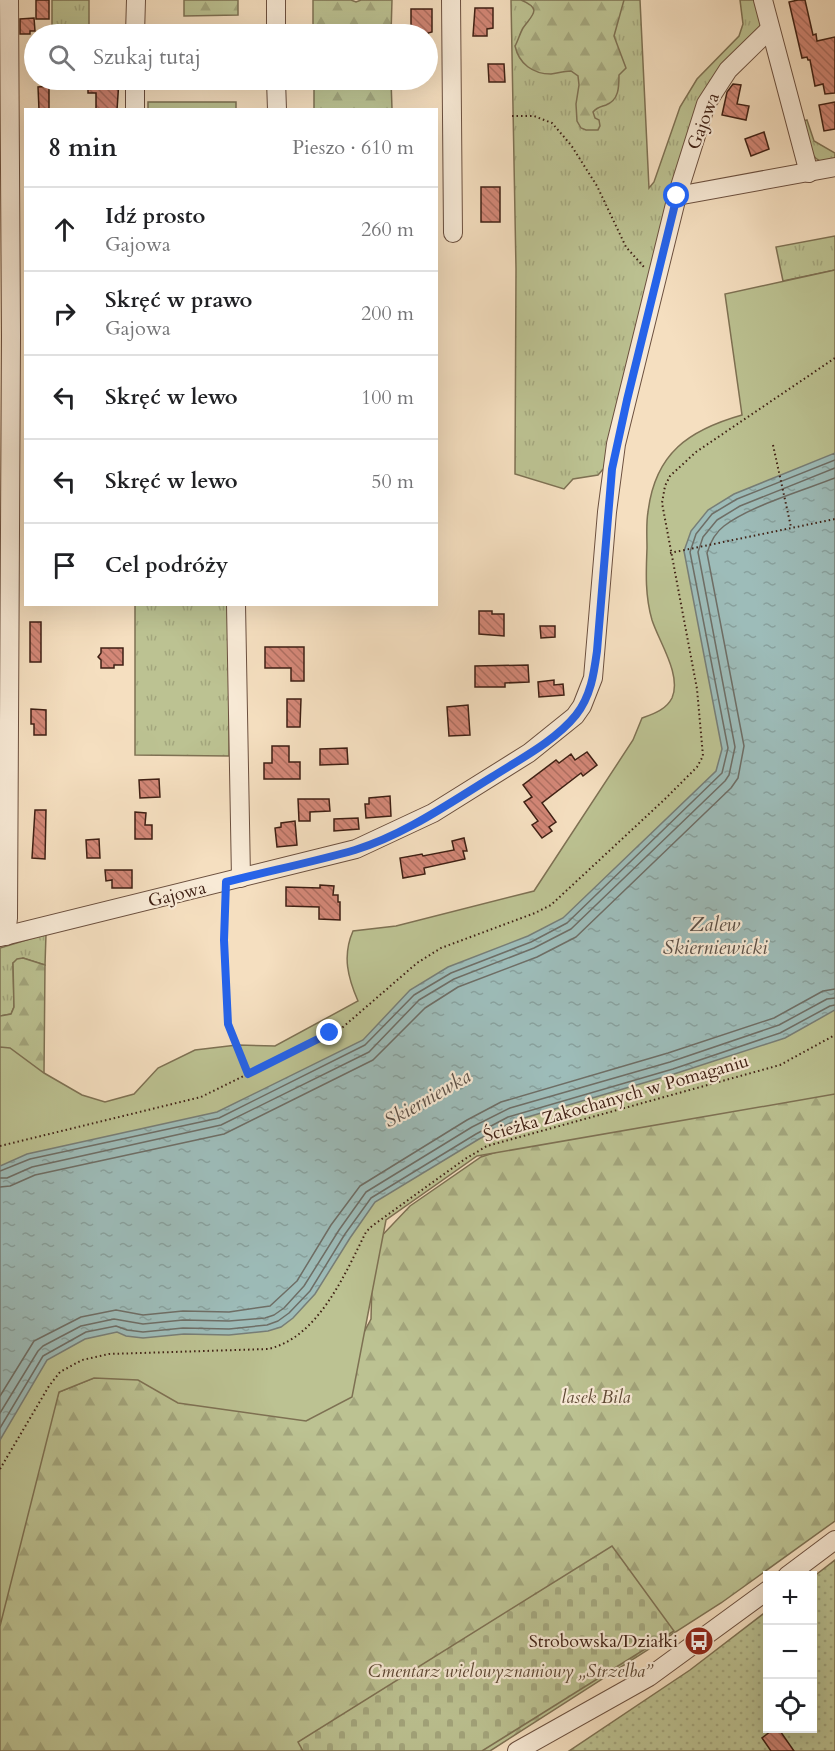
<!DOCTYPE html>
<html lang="pl">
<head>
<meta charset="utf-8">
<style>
	body { margin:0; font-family:Cardo,serif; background:#f2f2f2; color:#202124 }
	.controls { position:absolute; right:18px; bottom:18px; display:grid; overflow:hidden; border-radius:0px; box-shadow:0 6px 24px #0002 }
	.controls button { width:54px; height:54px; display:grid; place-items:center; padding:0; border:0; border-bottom:2px solid #e0e0e0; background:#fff; color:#202124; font:30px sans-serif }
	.stop { position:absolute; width:18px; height:18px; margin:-14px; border:4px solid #2563eb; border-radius:50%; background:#fff }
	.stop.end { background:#2563eb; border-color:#fff; box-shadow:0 2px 6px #0008 }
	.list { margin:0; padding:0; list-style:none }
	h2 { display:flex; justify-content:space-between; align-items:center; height:78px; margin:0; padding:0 24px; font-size:26px }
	h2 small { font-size:20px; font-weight:400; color:#757577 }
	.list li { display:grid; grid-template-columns:39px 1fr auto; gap:18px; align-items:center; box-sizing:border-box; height:84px; padding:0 24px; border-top:2px solid #e0e0e0 }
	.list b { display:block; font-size:22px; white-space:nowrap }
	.list p { margin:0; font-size:20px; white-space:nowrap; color:#757577 }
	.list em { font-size:20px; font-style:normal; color:#757577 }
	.icon { flex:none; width:33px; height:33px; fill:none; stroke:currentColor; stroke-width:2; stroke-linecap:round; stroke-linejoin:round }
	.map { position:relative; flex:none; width:835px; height:1751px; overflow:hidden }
	.search { position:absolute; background:#fff; box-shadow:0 6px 24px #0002; left:24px; top:24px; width:414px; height:66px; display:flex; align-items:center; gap:15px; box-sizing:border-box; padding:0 21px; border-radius:33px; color:#757577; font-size:22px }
	.panel { position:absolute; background:#fff; box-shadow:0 6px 24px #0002; left:24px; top:108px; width:414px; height:498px; border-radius:0px }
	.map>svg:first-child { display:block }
	.grass { fill:url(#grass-tufts); stroke:#7e7153; stroke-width:1.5 }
	.forest { fill:url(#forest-firs); stroke:#7e7153; stroke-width:1.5 }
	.cemetery { fill:url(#cemetery-stones); stroke:#7e7153; stroke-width:1.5 }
	.park { fill:#bcc292; stroke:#7e7153; stroke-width:1.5 }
	.garden { fill:url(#garden-dots); stroke:#7e7153; stroke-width:1.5 }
	.water { fill:url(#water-ripples); stroke:#777e77; stroke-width:1.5 }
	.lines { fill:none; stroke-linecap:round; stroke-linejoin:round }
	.shore { stroke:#6e6e66; stroke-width:1.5 }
	.building { fill:url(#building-back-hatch); stroke:#3f2014; stroke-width:1.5 }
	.minor-casing { stroke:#6c503f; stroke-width:20 }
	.path { stroke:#3f2014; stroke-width:2; stroke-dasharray:1.5 3; stroke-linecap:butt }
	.minor { stroke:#f8ead6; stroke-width:18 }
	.route { stroke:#2563eb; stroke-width:8 }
	.labels { text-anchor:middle; stroke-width:4.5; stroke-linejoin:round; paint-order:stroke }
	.street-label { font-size:18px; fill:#3f2014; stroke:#f8ead6 }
	.park-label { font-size:18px; font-style:italic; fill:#5e4834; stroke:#f8ead6 }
	.poi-label { font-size:18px; fill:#3f2014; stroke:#f8ead6; text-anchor:end }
	.water-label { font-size:20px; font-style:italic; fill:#5b4f46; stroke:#f8ead6 }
</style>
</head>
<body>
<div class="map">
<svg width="835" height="1751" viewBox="0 0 835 1751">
	<defs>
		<pattern id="grass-tufts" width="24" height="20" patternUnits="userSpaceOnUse" patternTransform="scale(1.5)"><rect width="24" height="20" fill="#bcc292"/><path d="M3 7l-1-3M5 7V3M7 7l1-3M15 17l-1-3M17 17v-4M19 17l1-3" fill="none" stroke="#a3a67d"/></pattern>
		<pattern id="forest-firs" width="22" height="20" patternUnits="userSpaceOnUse" patternTransform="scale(1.5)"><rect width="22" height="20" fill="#bcc292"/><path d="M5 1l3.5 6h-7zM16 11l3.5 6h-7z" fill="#a3a67d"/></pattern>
		<pattern id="cemetery-stones" width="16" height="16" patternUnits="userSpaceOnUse" patternTransform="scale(1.5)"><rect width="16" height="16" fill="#bcc292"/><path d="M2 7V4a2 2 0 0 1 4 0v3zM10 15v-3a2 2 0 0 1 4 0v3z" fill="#a3a67d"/></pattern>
		<pattern id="garden-dots" width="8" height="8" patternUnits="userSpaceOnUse" patternTransform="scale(1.5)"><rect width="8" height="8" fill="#bcc292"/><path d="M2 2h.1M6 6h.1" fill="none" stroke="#a3a67d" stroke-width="1.8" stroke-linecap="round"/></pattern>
		<pattern id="water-ripples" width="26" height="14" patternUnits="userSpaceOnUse" patternTransform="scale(1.5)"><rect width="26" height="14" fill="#9dbcb9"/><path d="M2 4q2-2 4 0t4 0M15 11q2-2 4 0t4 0" fill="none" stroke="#88a19e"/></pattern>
		<pattern id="building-back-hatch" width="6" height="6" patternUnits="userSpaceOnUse" patternTransform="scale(1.5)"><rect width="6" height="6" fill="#d38777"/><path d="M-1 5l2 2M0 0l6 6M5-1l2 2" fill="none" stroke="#ad6e60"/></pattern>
	</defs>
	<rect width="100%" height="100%" fill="#f5dfc0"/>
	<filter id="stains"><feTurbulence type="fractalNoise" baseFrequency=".00333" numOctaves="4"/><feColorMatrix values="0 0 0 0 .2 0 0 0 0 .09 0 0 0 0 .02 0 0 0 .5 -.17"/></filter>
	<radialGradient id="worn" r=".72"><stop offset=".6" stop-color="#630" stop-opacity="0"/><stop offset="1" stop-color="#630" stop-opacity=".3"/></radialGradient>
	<g class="grass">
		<rect x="52" y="0" width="37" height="34"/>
		<polygon points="511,0 640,0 649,188 654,182 680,107 697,79 739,36 743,24 740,0 755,0 762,27 721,71 606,466 598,475 573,479 564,489 515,474 516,269"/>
		<rect x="148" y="102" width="88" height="7"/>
		<path d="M807 120 814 141 835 153V161C808 168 808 141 803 121Z"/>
		<polygon points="835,236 835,270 783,281 776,247"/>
		<polygon points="135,605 229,605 229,756 135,755"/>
		<polygon points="46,934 45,965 23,958 13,963 14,1007 11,1014 0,1016 0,948"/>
	</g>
	<g class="forest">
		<polygon points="184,0 238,0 238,15 184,16"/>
		<polygon points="313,0 351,0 356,2 361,0 392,0 391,34 313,34"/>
		<path d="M521 0H624L614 36 626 68 619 75C619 87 619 100 606 105 600 107 597 107 593 112L595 118 599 120 600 126 598 130H586L581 128 577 121 576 104 579 85 578 76 571 71C564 71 558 73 551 74 533 74 519 64 515 46 518 41 520 33 523 28 532 15 543 9 521 0Z"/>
		<polygon points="314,80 391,80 392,109 314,109"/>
		<polygon points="23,958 45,965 44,1073 46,1080 0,1117 0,1016 11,1014 14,1007 13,963 17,959"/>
		<polygon points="835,1071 835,1521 721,1603 490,1751 0,1751 0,1564 59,1392 96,1377 333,1390 371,1319 373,1245 410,1206 481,1157 555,1133"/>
	</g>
	<polygon class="cemetery" points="612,1546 674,1631 482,1751 303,1751 298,1742"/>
	<path class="park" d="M835 270V1094L477 1156 386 1220 352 1397 306 1421 178 1403 138 1380 94 1378 59 1392 0 1626V1047L10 1048 44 1073 82 1095 105 1102 134 1094 158 1068 195 1050 237 1045 275 1046 358 1001C348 978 342 956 353 931L396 926 534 891 633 740 642 718C653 714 666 710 672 698 682 675 659 642 652 620 645 596 646 573 647 548 647 536 646 523 648 512 655 453 689 430 742 415L725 294Z"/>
	<polygon class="garden" points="835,1560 835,1751 569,1751 690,1670 767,1611 768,1728 812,1728 813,1577"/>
	<polygon class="water" points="835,453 835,1010 785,1038 674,1074 514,1121 479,1139 375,1202 350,1238 315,1294 293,1318 281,1327 268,1331 229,1335 184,1334 143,1338 126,1336 117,1332 85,1339 47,1360 0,1440 0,1166 27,1154 217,1112 363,1040 410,990 448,967 528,936 563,918 716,771 722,749 684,551 691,531 708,510 734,494"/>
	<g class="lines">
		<g class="shore">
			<polyline points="0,1171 30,1159 219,1118 365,1045 414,995 451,973 531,942 567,923 722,773 728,748 690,552 696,534 712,514 737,499 835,460"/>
			<polyline points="0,1178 7,1178 32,1167 221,1125 369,1052 419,1000 454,979 534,948 571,929 725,781 729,775 735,747 698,552 703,537 717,520 740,506 835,468"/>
			<path d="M0 1187 10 1186 35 1175 224 1134 373 1060 425 1008 458 987 537 957 576 937 731 788 738 778 744 746 707 553C710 543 716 532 724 526 750 506 804 490 835 478"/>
			<polyline points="0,1396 34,1341 81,1317 116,1310 143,1315 183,1311 229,1312 270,1306 297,1281 331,1225 360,1186 467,1120 501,1102 668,1053 774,1018 823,991 835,989"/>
			<polyline points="0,1413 38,1351 43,1346 81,1326 114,1319 143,1324 183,1320 229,1321 265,1318 274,1315 284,1308 304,1286 339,1230 366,1192 472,1127 510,1108 670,1062 779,1025 827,999 835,998"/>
			<polyline points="0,1428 43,1356 86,1332 116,1326 127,1330 143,1332 183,1328 229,1329 267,1325 278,1321 289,1313 310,1291 345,1234 371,1198 476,1134 508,1117 673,1069 780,1033 830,1006 835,1005"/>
		</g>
	</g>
	<g class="building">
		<rect x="36" y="0" width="13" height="19"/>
		<polygon points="798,0 805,0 813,35 816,34 817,41 835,37 835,93 825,94 823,84 815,86 810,60 808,60 807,57 802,58 789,2"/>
		<polygon points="475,8 493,8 493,28 487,29 487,36 473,36"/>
		<polygon points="411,9 432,9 432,32 428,33 428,34 415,34 415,33 411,32"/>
		<polygon points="34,18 35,31 30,31 30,34 20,34 20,19"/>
		<polygon points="488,64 504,64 505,82 489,82"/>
		<polygon points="88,80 119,80 117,110 96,110 96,93 88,93"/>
		<polygon points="733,84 741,85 737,104 749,106 746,120 722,115 727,92"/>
		<polygon points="49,86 49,110 39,110 38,87"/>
		<polygon points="835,102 835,129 824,131 819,105"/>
		<polygon points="764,132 769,149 751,156 745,139"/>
		<rect x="481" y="187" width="19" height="35"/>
		<polygon points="479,611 492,611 492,614 504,614 504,636 479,634"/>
		<rect x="30" y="622" width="11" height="40"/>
		<polygon points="540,626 555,626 555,637 541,638"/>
		<polygon points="265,647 304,647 304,681 291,681 291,668 265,668"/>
		<polygon points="101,648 123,648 123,665 114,665 114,668 101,668 101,660 98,657 101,653"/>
		<polygon points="528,665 529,682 505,683 505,687 475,687 475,666"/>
		<polygon points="554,680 554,685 563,684 564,695 539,697 538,682"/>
		<polygon points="287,699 301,699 300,727 287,727"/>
		<polygon points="468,705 470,735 449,736 447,707"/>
		<polygon points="31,709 46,710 46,735 34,735 34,724 31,724"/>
		<polygon points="272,746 289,746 289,762 300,762 300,779 264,779 264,763 272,763"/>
		<polygon points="347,748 348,764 320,765 320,749"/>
		<polygon points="587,752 597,765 583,776 581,773 542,803 556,822 549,827 552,831 542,838 532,825 538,821 524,802 532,797 523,785 556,760 559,763 571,754 575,760"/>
		<polygon points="159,779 160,797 140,798 139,780"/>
		<polygon points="390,796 391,816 366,818 365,804 369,804 369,798"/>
		<polygon points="298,799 329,799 330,811 310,812 310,821 299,821"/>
		<polygon points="35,810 46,810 45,859 32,858"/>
		<polygon points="135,812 146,813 145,825 152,825 152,839 135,839"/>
		<polygon points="358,818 359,829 334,831 334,819"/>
		<polygon points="295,821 297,845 277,847 275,828 281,827 281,823"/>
		<polygon points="464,838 467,851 463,851 465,859 424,868 425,874 403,878 400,858 422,854 423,856 454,850 452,841"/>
		<polygon points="99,839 100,858 87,858 86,840"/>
		<polygon points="105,870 132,870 132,888 112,888 112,880 106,881"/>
		<polygon points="320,885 334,886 333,895 338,895 338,902 340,902 340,920 319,919 319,907 286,906 286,887 320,888"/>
		<polygon points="775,1728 778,1728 794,1751 771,1751 762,1738"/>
	</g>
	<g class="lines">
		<g class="minor-casing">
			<g id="minor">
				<polyline points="276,0 276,34"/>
				<polyline points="451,0 453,233"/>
				<polyline points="763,0 809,173"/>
				<polyline points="135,34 136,0"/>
				<polyline points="276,80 277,110"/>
				<polyline points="135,110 135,80"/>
				<polyline points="677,196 835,167"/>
				<polyline points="236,604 241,878"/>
				<polyline points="6,936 8,918 11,336 9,0"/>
				<polyline points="0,937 356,849 433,813 529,753 575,716 582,706 593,678 607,512 616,444 677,196 706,104 728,70 770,29"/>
				<polyline points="787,1576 835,1540"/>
				<polyline points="517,1751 649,1677 768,1590"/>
			</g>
		</g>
		<g class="path">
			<polyline points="512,116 534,116 552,123 571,145 597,186 626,247 644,267"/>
			<polyline points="773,445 791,527"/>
			<polyline points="670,553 835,519"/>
			<polyline points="226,897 224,940 228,1024 248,1073"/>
			<polyline points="0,1146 201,1097 343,1027 417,963 441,948 535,913 551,905 665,799 697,767 703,756 697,689 662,503 665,486 670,476 696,452 835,358"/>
			<path d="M0 1469 49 1386 60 1372 82 1360 109 1354 268 1349C318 1338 345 1274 366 1232L372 1226 465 1159 487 1146 780 1065 835 1035"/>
		</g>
		<use href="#minor" class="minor"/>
	</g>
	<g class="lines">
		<path class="route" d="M330 1033 248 1074 228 1024 224 940 226 882C269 871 313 862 355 850 404 835 448 804 492 777 520 759 555 741 576 715 591 696 594 673 597 651L612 469 627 400 677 196"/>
	</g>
	<defs>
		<g id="bus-disc" transform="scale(1.5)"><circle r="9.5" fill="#8f2418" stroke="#f8ead6"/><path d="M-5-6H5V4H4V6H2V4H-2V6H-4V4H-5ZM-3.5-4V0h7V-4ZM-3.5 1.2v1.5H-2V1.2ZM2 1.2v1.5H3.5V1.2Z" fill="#fff"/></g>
	</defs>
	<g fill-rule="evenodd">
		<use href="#bus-disc" x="699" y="1641"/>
	</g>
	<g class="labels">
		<g class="street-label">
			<text transform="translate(703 121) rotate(-69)" y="6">Gajowa</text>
			<text transform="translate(177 894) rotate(-14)" y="6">Gajowa</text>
			<text transform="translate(616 1098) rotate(-16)" y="6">Ścieżka Zakochanych w Pomaganiu</text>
		</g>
		<g class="park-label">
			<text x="596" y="1403">lasek Bila</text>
			<text x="510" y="1677">Cmentarz wielowyznaniowy „Strzelba”</text>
		</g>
		<g class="poi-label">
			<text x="678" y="1647">Strobowska/Działki</text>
		</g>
		<g class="water-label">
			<text x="715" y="931">Zalew<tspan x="715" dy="23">Skierniewicki</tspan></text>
			<text transform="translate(427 1098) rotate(-30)" y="7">Skierniewka</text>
		</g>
	</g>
	<rect width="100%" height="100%" filter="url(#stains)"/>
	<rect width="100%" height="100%" fill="url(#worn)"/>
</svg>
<div class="controls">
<button>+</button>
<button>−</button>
<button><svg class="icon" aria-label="locate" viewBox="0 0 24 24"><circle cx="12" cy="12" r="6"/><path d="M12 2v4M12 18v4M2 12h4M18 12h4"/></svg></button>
</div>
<div class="stop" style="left:677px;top:196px"></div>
<div class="stop end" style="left:330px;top:1033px"></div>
<div class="search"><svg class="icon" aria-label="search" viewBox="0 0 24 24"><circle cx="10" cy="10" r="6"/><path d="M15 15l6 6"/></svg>Szukaj tutaj</div>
<section class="panel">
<h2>8 min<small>Pieszo · 610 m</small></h2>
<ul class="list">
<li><svg class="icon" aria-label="ahead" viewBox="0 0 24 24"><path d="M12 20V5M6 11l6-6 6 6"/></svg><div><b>Idź prosto</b><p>Gajowa</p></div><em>260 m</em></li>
<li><svg class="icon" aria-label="right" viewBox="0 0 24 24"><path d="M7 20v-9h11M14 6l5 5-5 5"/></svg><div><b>Skręć w prawo</b><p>Gajowa</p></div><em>200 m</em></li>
<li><svg class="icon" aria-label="left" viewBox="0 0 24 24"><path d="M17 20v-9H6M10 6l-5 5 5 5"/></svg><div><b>Skręć w lewo</b></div><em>100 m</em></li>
<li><svg class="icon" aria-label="left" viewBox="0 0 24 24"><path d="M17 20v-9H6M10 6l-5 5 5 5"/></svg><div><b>Skręć w lewo</b></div><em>50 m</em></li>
<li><svg class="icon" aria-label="arrive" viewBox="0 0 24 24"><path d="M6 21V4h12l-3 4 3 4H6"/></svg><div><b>Cel podróży</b></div></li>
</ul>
</section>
</div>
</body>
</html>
